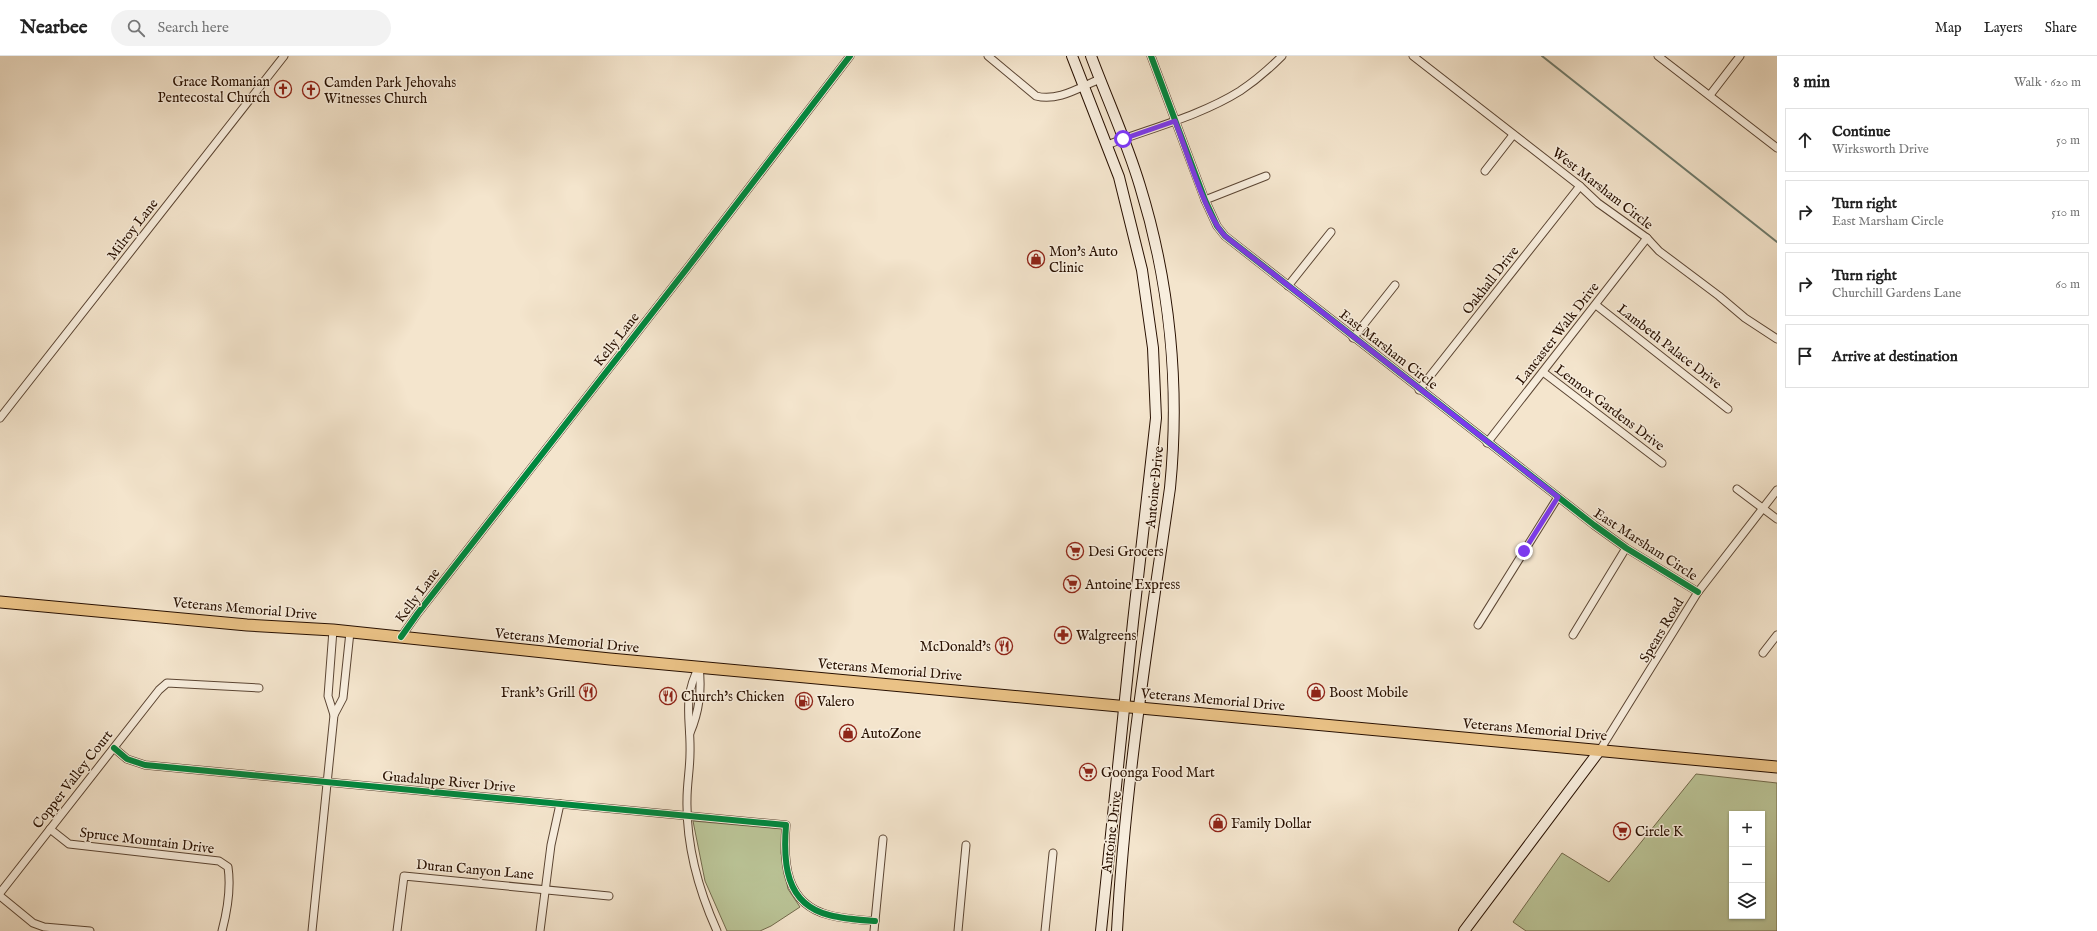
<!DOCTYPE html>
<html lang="en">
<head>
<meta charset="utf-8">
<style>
	body { margin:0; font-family:"IM FELL English",serif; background:#f2f2f2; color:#222 }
	.controls { position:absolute; right:12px; bottom:12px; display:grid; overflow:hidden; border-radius:0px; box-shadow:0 1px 3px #0004 }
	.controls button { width:36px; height:36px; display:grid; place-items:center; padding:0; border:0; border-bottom:1px solid #e0e0e0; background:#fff; color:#222; font:20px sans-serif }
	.stop { position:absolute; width:12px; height:12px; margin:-9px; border:3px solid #7c3aed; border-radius:50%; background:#fff }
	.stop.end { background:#7c3aed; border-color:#fff; box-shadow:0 1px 4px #0008 }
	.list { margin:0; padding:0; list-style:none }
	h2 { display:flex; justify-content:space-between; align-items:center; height:52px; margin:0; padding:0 16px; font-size:17px }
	h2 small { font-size:13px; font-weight:400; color:#767676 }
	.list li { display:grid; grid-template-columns:26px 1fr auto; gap:12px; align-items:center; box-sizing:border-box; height:64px; margin:0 8px 8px; padding:0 8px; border:1px solid #e0e0e0; border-radius:0px }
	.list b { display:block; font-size:15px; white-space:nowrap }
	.list p { margin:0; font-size:13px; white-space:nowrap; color:#767676 }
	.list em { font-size:13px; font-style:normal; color:#767676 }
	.icon { flex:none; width:22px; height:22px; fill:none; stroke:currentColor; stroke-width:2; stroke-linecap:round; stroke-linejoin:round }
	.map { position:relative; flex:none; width:1777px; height:875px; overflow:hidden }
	header { display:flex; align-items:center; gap:24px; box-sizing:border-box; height:56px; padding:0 20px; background:#fff; border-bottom:1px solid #e0e0e0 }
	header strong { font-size:19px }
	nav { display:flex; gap:22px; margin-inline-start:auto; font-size:14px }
	.search { width:280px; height:36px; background:#f2f2f2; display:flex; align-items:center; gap:10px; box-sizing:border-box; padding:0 14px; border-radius:22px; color:#767676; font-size:15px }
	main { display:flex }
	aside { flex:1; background:#fff }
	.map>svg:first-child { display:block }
	.green { fill:#bbc598; stroke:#726a4c; fill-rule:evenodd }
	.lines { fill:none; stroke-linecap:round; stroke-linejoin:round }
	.stream { stroke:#6e7a6b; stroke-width:2 }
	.street-casing { stroke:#5b4533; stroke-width:9 }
	.secondary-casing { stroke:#281000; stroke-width:12 }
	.primary-casing { stroke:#281000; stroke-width:13 }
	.street { stroke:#f8eede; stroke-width:7 }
	.secondary { stroke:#f8eede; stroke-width:10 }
	.primary { stroke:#eac286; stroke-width:11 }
	.cycleway-casing { stroke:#f8eede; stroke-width:8 }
	.cycleway { stroke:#00873e; stroke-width:6 }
	.route { stroke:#7c3aed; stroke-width:5 }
	.labels { text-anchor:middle; stroke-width:3; stroke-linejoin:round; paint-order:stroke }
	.poi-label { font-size:14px; fill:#281000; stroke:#f8eede; text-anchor:start }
	.street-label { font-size:14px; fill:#281000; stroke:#f8eede }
</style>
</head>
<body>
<header>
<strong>Nearbee</strong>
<div class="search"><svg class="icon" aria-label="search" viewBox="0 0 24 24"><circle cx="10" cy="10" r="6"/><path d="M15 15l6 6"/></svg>Search here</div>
<nav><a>Map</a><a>Layers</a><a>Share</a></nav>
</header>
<main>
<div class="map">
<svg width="1777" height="875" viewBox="0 0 1777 875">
	<rect width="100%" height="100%" fill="#f4e5cd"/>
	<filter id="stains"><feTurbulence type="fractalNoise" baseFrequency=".005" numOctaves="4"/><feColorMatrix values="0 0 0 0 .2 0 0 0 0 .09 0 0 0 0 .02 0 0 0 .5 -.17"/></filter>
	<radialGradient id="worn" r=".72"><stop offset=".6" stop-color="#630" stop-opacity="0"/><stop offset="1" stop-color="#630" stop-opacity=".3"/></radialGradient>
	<g class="green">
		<path d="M1696 718 1777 727V875H1526L1513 866 1562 797 1609 826ZM1732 758H1762V860H1732Z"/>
		<polygon points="693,765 782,773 781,797 788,833 800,851 771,870 760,875 727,875 705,825"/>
	</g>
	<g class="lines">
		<polyline class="stream" points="1542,0 1777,186"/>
		<g class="street-casing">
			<g id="street">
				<path d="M988 0 1036 40C1058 46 1080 31 1100 23"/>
				<polyline points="1151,0 1205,144 1217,170 1225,180 1594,469 1626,492 1698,536"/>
				<polyline points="1413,0 1580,130 1598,147 1647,182 1659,195 1719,240 1745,262 1777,283"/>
				<polyline points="1658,0 1777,92"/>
				<polyline points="1710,39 1740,0"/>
				<path d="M1107 89C1151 72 1200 60 1240 35 1255 25 1269 13 1282 0"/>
				<polyline points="1485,115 1513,79"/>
				<polyline points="1205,144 1266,120"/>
				<polyline points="1288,230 1331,176"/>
				<polyline points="1596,249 1728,353"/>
				<polyline points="1353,282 1395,229"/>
				<polyline points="1543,316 1662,407"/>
				<polyline points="1419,334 1580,130"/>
				<polyline points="0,362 284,0"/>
				<polyline points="1487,387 1647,182"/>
				<polyline points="1737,433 1777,463"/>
				<polyline points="1478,569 1558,441"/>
				<polyline points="333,574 328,640 334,659"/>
				<polyline points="1573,579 1626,492"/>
				<polyline points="401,581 418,557 689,210 850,0"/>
				<polyline points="1763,597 1777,579"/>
				<path d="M699 611C682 643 691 664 690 697 690 712 687 728 687 743 686 790 698 833 717 875"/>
				<path d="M690 677C699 656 702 634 699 611"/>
				<path d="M114 692 127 703 145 709 786 769C783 806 785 848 829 859 844 863 860 864 875 865"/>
				<polyline points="1600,694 1698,536 1777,434"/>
				<path d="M50 773 69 788 219 805 228 811C231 831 227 856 222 875"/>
				<polyline points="0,837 159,634 167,627 259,632"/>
				<polyline points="0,840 33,867 44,871 90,875"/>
				<polyline points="312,875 334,659 343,642 350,576"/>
				<polyline points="397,875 404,820 609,840"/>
				<polyline points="540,875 551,789 560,748"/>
				<polyline points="874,875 883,783"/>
				<polyline points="958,875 966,789"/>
				<polyline points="1045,875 1053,797"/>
			</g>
		</g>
		<g class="secondary-casing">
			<g id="secondary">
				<polyline points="1072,0 1119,121 1142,214 1153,292 1156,362 1133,566 1101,875"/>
				<path d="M1091 0C1107 43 1127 86 1140 130 1170 227 1180 331 1170 432 1149 579 1125 727 1117 875"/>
				<polyline points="1464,875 1600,694"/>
			</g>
		</g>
		<g class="primary-casing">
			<polyline id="primary" points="0,546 247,569 333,574 610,603 1777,711"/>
		</g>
		<use href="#street" class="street"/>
		<use href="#secondary" class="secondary"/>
		<use href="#primary" class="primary"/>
		<g class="cycleway-casing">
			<g id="cycleway">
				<polyline points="1151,0 1205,144 1217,170 1225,180 1594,469 1626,492 1698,536"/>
				<polyline points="401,581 418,557 689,210 850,0"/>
				<path d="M114 692 127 703 145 709 786 769C783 806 785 848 829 859 844 863 860 864 875 865"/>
			</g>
		</g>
		<use href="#cycleway" class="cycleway"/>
	</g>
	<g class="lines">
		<path class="route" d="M1123 83 1175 65C1186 93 1206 161 1225 180L1558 441 1524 495"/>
	</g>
	<defs>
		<g id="church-ring" transform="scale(0.9)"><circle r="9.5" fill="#f8eede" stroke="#8f2418" stroke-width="1.5"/><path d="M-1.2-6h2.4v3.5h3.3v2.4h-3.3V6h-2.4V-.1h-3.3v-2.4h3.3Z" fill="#8f2418"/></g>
		<g id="shop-ring" transform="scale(0.9)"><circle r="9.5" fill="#f8eede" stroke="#8f2418" stroke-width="1.5"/><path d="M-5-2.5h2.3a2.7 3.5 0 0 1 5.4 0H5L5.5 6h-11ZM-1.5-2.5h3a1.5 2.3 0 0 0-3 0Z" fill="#8f2418"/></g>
		<g id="supermarket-ring" transform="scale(0.9)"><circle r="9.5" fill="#f8eede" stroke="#8f2418" stroke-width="1.5"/><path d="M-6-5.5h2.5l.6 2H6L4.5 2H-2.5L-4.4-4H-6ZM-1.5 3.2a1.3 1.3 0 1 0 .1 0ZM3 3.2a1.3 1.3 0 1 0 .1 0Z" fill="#8f2418"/></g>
		<g id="pharmacy-ring" transform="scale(0.9)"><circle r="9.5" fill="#f8eede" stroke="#8f2418" stroke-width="1.5"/><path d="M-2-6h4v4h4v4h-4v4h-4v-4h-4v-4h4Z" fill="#8f2418"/></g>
		<g id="restaurant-ring" transform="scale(0.9)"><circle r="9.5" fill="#f8eede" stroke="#8f2418" stroke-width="1.5"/><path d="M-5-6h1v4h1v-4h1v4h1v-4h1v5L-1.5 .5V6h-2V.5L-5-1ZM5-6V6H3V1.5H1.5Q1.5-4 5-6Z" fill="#8f2418"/></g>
		<g id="fuel-ring" transform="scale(0.9)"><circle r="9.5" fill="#f8eede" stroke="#8f2418" stroke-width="1.5"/><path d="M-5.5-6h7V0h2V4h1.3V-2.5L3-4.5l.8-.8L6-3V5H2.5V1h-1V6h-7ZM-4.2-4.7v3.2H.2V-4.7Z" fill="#8f2418"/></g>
	</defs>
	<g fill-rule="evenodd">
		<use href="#church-ring" x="283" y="33"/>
		<use href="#church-ring" x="311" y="34"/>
		<use href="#shop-ring" x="1036" y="203"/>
		<use href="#supermarket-ring" x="1075" y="495"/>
		<use href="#supermarket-ring" x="1072" y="528"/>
		<use href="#pharmacy-ring" x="1063" y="579"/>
		<use href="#restaurant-ring" x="1004" y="590"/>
		<use href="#restaurant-ring" x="588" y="636"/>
		<use href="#shop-ring" x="1316" y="636"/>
		<use href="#restaurant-ring" x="668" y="640"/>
		<use href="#fuel-ring" x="804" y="645"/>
		<use href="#shop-ring" x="848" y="677"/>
		<use href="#supermarket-ring" x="1088" y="716"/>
		<use href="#shop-ring" x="1218" y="767"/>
		<use href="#supermarket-ring" x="1622" y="775"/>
	</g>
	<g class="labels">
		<g class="poi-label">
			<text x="270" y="30" text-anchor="end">Grace Romanian<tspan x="270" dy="16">Pentecostal Church</tspan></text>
			<text x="324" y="31">Camden Park Jehovahs<tspan x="324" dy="16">Witnesses Church</tspan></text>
			<text x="1049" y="200">Mon's Auto<tspan x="1049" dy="16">Clinic</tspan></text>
			<text x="1088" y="500">Desi Grocers</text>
			<text x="1085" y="533">Antoine Express</text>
			<text x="1076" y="584">Walgreens</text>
			<text x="991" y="595" text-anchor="end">McDonald's</text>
			<text x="575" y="641" text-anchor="end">Frank's Grill</text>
			<text x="1329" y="641">Boost Mobile</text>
			<text x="681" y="645">Church's Chicken</text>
			<text x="817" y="650">Valero</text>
			<text x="861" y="682">AutoZone</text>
			<text x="1101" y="721">Goonga Food Mart</text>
			<text x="1231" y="772">Family Dollar</text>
			<text x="1635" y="780">Circle K</text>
		</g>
		<g class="street-label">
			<text transform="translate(1603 132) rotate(38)" y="5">West Marsham Circle</text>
			<text transform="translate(132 173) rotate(-52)" y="5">Milroy Lane</text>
			<text transform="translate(1490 224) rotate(-52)" y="5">Oakhall Drive</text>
			<text transform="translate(1557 277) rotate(-52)" y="5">Lancaster Walk Drive</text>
			<text transform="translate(616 283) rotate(-52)" y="5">Kelly Lane</text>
			<text transform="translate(1670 290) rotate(38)" y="5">Lambeth Palace Drive</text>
			<text transform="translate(1389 293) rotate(38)" y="5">East Marsham Circle</text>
			<text transform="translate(1610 351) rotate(37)" y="5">Lennox Gardens Drive</text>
			<text transform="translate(1154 431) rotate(-84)" y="5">Antoine Drive</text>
			<text transform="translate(1646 488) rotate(33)" y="5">East Marsham Circle</text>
			<text transform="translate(417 539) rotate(-53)" y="5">Kelly Lane</text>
			<text transform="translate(245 552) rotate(5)" y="5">Veterans Memorial Drive</text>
			<text transform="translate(1661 574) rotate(-59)" y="5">Spears Road</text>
			<text transform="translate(567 584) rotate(6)" y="5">Veterans Memorial Drive</text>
			<text transform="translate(890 613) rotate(5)" y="5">Veterans Memorial Drive</text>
			<text transform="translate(1213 643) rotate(5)" y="5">Veterans Memorial Drive</text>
			<text transform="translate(1535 673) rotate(5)" y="5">Veterans Memorial Drive</text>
			<text transform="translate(72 723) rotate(-52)" y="5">Copper Valley Court</text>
			<text transform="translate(449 725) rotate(5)" y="5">Guadalupe River Drive</text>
			<text transform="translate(1111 776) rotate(-83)" y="5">Antoine Drive</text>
			<text transform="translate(147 784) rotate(7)" y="5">Spruce Mountain Drive</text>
			<text transform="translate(475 813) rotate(5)" y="5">Duran Canyon Lane</text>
		</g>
	</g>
	<rect width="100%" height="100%" filter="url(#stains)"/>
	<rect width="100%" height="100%" fill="url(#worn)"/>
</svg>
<div class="controls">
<button>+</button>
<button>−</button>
<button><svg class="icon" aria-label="layers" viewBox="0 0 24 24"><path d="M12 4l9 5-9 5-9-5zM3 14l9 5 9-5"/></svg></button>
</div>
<div class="stop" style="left:1123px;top:83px"></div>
<div class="stop end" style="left:1524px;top:495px"></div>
</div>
<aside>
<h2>8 min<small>Walk · 620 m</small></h2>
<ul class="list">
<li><svg class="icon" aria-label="ahead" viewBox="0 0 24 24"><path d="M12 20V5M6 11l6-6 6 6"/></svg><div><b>Continue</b><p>Wirksworth Drive</p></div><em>50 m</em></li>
<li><svg class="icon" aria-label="right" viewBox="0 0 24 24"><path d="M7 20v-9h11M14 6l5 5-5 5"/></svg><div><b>Turn right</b><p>East Marsham Circle</p></div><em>510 m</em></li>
<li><svg class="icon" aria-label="right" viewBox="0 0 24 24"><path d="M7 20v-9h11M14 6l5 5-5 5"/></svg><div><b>Turn right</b><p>Churchill Gardens Lane</p></div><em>60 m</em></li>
<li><svg class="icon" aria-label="arrive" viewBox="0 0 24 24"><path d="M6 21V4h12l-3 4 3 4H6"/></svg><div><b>Arrive at destination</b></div></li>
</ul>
</aside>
</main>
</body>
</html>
